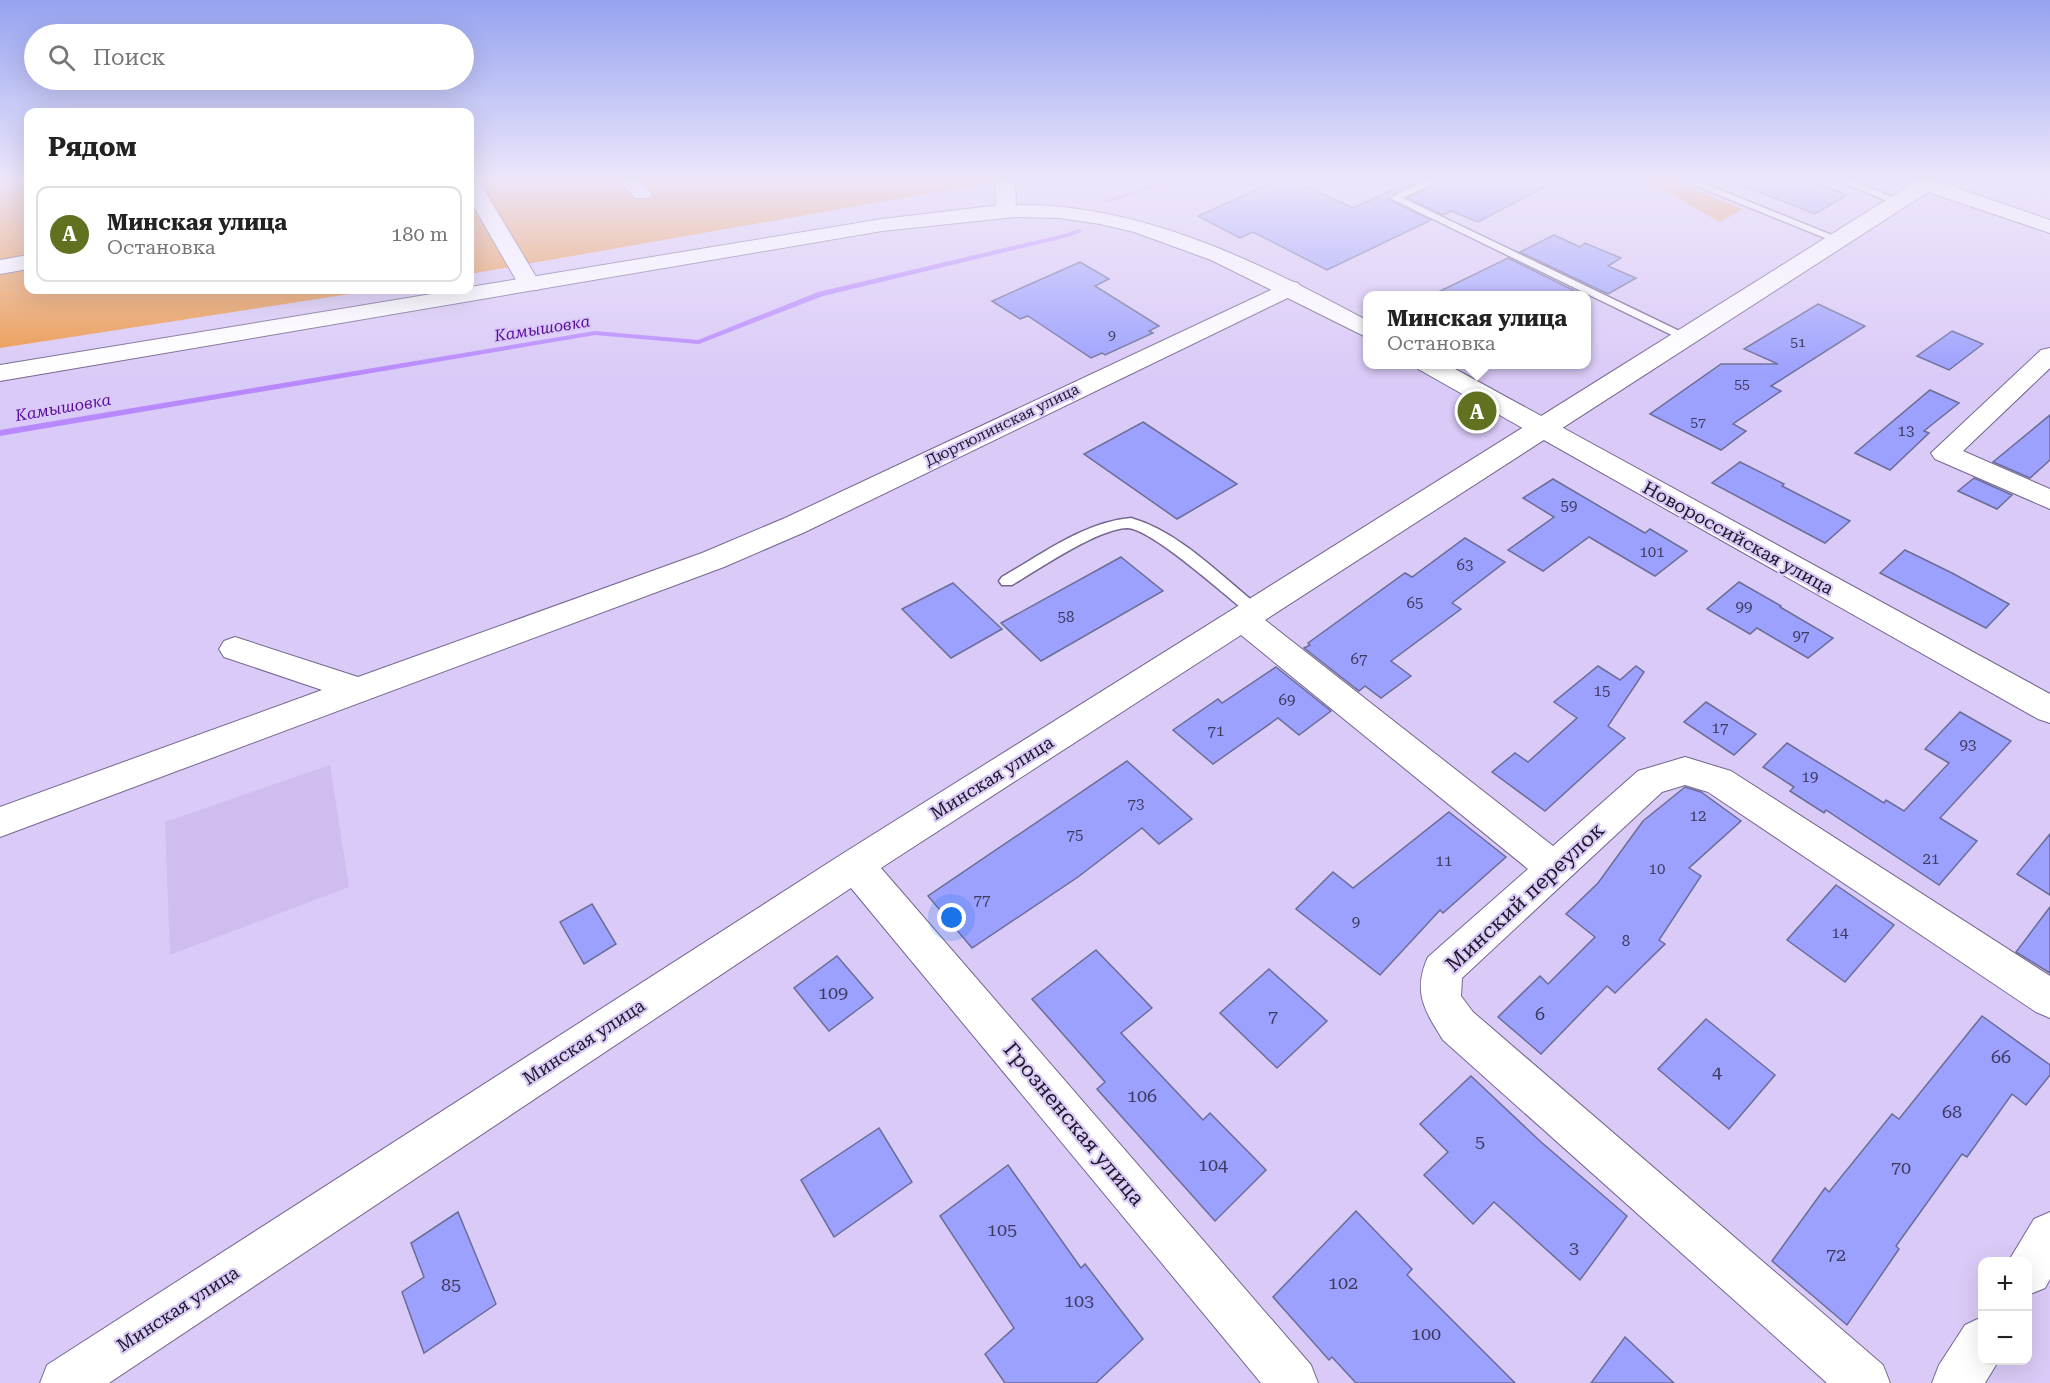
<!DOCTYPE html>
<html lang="ru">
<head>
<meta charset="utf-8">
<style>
	body { margin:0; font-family:"Roboto Serif",serif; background:#f6f6f6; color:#222 }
	.controls { position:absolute; right:18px; bottom:18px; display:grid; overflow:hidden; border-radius:12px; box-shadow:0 6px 24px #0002 }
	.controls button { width:54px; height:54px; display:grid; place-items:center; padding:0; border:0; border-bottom:2px solid #e0e0e0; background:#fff; color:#222; font:30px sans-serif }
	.you { position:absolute; left:952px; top:918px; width:21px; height:21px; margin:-15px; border:4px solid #fff; border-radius:50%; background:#1a73e8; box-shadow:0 0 0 9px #1a73e833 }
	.badge { display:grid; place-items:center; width:39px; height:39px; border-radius:50%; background:#607220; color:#fff; font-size:20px; font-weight:700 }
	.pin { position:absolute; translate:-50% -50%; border:3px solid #fff; box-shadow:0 2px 6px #0006 }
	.popup { position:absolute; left:1363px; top:291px; width:228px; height:78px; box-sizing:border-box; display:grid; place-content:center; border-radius:12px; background:#fff; filter:drop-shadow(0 2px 4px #0005); font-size:20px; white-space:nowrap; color:#767676 }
	.popup b { font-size:22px; color:#222 }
	.popup::after { content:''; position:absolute; left:50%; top:100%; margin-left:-12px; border:12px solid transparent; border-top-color:#fff }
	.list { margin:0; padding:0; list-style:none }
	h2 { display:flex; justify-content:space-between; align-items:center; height:78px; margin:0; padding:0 24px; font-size:26px }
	h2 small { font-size:20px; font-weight:400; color:#767676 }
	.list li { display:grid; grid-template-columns:39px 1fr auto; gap:18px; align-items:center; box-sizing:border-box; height:96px; margin:0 12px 12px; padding:0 12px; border:2px solid #e0e0e0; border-radius:12px }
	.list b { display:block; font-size:22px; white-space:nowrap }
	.list p { margin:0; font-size:20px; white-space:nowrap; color:#767676 }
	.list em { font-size:20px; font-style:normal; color:#767676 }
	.icon { flex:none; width:33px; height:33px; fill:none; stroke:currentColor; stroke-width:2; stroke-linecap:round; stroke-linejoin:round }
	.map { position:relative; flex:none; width:2050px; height:1383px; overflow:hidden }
	.search { position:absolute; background:#fff; box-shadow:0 6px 24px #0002; left:24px; top:24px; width:450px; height:66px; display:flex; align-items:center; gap:15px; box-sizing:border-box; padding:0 21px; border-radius:33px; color:#767676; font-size:22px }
	.panel { position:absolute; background:#fff; box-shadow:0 6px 24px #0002; left:24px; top:108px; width:450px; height:186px; border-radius:12px }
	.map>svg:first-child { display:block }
	.built { fill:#cfbdf0 }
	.green { fill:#ec9849 }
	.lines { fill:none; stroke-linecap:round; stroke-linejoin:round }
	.stream { fill:#b889fd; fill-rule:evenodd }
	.building { fill:#9ca0fe; stroke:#6a6d96; stroke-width:1.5 }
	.lane-casing { stroke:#75668e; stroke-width:3 }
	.street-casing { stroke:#75668e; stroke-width:2 }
	.secondary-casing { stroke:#75668e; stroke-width:2 }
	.lane { fill:#fff; fill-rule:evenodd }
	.street { fill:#fff; fill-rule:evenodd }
	.secondary { fill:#fff; fill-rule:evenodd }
	.labels { text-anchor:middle; stroke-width:4.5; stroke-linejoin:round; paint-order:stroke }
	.far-number-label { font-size:14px; fill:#3e3a5e }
	.far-street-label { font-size:15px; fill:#1e1828; stroke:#dacaf7 }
	.number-label { font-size:15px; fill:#3e3a5e }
	.far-water-label { font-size:16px; font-style:italic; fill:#5b0d9c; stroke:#dacaf7 }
	.street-label { font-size:18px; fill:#1e1828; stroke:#dacaf7 }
	.near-number-label { font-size:18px; fill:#3e3a5e }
	.near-street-label { font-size:21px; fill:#1e1828; stroke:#dacaf7 }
</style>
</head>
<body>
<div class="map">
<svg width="2050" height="1383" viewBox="0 0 2050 1383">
	<rect width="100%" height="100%" fill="#dacaf7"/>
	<polygon class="built" points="330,765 349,887 170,955 165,822"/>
	<g class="green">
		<polygon points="0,181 28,181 28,290 376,290 0,348"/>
		<polygon points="470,181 999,181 470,274"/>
		<polygon points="1647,181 1673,181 1743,209 1720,222"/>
	</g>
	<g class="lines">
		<g class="stream">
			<polygon points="1167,181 1178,181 1109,202 1104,201"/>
			<polygon points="1079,229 1082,231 1081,232 1068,237 823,296 699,344 595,335 0,436 0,430 595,331 698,340 818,292 1064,234"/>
		</g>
	</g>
	<g class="building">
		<polygon points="1276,181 1295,181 1353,208 1412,181 1419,181 1388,199 1431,220 1327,270 1253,232 1240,238 1198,216"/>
		<polygon points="1440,181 1556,181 1478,222 1451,211 1443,215 1408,198"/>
		<polygon points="1737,181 1811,181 1847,195 1815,214 1736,183"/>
		<polygon points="1554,235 1580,247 1585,243 1621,258 1608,266 1636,278 1608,294 1520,252"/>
		<polygon points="1508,258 1585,296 1430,296"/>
		<polygon points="1080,262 1109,279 1095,286 1159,326 1149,331 1153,333 1105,355 1102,353 1091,358 1028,316 1020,319 992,301"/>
		<polygon points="1818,304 1865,326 1771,386 1781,391 1733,424 1746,431 1721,450 1650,414 1721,364 1778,364 1744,349"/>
		<polygon points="1952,331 1983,344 1949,370 1917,356"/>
		<polygon points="1930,390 1959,403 1924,431 1929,433 1890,470 1855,453"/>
		<polygon points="2050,415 2050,460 2030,478 1993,462"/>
		<polygon points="1143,422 1237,484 1177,519 1084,454"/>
		<polygon points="1740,462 1784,484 1782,486 1850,521 1825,543 1712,483"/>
		<polygon points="1974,478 2012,495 1997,509 1958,491"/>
		<polygon points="1553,479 1645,533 1650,529 1687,551 1655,576 1589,537 1543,571 1508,550 1554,517 1523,498"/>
		<polygon points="1465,538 1505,562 1452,603 1461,609 1391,661 1411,676 1381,698 1365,686 1359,691 1304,648 1310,645 1308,643 1405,573 1412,577"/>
		<polygon points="1905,550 1952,573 2009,604 1986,628 1880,573"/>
		<polygon points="1121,557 1163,591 1041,661 1001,623"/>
		<polygon points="1739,582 1781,606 1780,607 1833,638 1808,658 1757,628 1750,634 1707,609"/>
		<polygon points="953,583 1002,629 951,658 902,609"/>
		<polygon points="1598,666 1620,680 1636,666 1644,672 1608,726 1625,738 1545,811 1492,772 1515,753 1528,762 1577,718 1554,702"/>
		<polygon points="1276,667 1331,711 1299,735 1278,718 1213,764 1173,730 1218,699 1222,703"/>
		<polygon points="1706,702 1756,734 1734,755 1684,722"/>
		<polygon points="1960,712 2011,741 1940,818 1977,841 1939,885 1826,810 1824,813 1790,791 1794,787 1763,767 1787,743 1884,803 1886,800 1904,811 1949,763 1925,749"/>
		<polygon points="1127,761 1192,819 1159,844 1142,828 1078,877 972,948 928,896"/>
		<polygon points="1685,787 1701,792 1741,821 1689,868 1701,876 1659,940 1665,944 1615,993 1607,986 1541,1054 1498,1017 1540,976 1548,984 1595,937 1566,914 1598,883 1643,821"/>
		<polygon points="1449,812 1506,857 1443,913 1440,910 1380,975 1296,909 1333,872 1353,888"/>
		<polygon points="2050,834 2050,895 2017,874"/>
		<polygon points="1836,885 1894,925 1845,982 1787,940"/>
		<polygon points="592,904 616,944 584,964 560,922"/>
		<polygon points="2050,907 2050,973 2016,952"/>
		<polygon points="1096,950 1152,1008 1121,1033 1203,1120 1210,1113 1266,1170 1215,1221 1097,1089 1105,1082 1032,999"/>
		<polygon points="837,956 873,998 829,1031 794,988"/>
		<polygon points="1269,969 1327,1021 1277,1068 1220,1013"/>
		<polygon points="1982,1016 2050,1065 2050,1075 2026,1105 2012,1094 1967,1157 1962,1154 1896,1246 1899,1249 1847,1325 1772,1261 1825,1188 1829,1192 1892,1114 1899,1119"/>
		<polygon points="1706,1019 1775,1075 1729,1129 1658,1069"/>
		<polygon points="1471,1076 1541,1142 1627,1216 1580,1280 1494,1202 1473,1224 1424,1175 1448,1152 1420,1124"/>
		<polygon points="879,1128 912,1182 834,1237 801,1180"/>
		<polygon points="1008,1165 1081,1268 1085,1264 1143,1339 1096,1383 1005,1383 985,1354 1014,1328 940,1216"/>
		<polygon points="1356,1211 1412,1269 1407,1275 1515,1383 1356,1383 1332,1357 1329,1360 1273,1297"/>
		<polygon points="458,1212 496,1304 424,1353 402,1292 424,1277 411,1243"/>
		<polygon points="1625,1337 1674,1383 1591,1383"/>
	</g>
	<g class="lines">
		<g class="lane-casing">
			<g id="lane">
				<polygon points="1424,181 1438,181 1403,198 1692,337 1682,340 1390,198"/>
				<polygon points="1684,181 1698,181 1844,240 1835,242"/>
				<polygon points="1838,181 1853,181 1904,202 1895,204"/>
				<path d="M1131 518C1180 532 1221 576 1260 607L1263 611 1260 615H1250C1227 597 1151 528 1127 528 1097 529 1039 569 1012 585H1002L999 581 1002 577C1041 555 1084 522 1131 518Z"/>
			</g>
		</g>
		<g class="street-casing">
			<g id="street">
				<polygon points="470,181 480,183 541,285 538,290 522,290 519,285 470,200"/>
				<polygon points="619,181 641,181 652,194 649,198 635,198"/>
				<polygon points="995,181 1015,181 1016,211 1013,215 999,215 996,211"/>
				<path d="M1907 181H1937L2050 220V233L1928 192 1265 620 1553 846 1638 771 1685 757 1731 771 2050 976V1018L2036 1012 1708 792 1685 785 1662 792 1462 978 1461 996 1473 1012 1883 1365 1890 1383H1827L1443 1040C1425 1011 1412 992 1428 957L1528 869 1241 635 881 868 1311 1365 1318 1383H1261L851 888 109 1383H40L47 1365 842 854 1910 185Z"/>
				<polygon points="28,255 28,269 0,274 0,260"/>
				<polygon points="1290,281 1298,283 1301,288 1298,293 805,532 724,567 0,837 0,807 322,690 224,657 219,649 224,641 235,637 358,677 702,553 785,518"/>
				<polygon points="2050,348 2050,368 1963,451 2050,489 2050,509 1935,459 1931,453 2041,350"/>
				<polygon points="2050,1212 2050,1279 2045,1288 2028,1295 2028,1262 2008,1262 2034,1219"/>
				<polygon points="1982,1317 1982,1360 1999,1360 1985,1383 1932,1383 1939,1365 1965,1325"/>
			</g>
		</g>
		<g class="secondary-casing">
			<g id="secondary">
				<path d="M1037 205C1157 211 1264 265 1368 321V338L1211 260 1134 232 1100 224 1059 218 1015 217 882 231 0 381V365L456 290H470V287L882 219 992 206Z"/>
				<polygon points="1415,364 1446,364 2050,694 2050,723 2038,719 1418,369"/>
			</g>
		</g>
		<use href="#lane" class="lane"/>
		<use href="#street" class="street"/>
		<use href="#secondary" class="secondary"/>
	</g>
	<linearGradient id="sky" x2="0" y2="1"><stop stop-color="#95a3f0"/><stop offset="0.48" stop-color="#eee7fb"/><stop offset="1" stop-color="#eee7fb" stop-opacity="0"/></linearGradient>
	<rect width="2050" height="375" fill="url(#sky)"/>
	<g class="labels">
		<g class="far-number-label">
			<text x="1112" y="340">9</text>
			<text x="1798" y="347">51</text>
			<text x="1742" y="389">55</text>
			<text x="1698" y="427">57</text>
		</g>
		<g class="far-street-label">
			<text transform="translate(1002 425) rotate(-26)" y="5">Дюртюлинская улица</text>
		</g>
		<g class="number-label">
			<text x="1906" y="436">13</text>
			<text x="1569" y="511">59</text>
			<text x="1652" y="557">101</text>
			<text x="1465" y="570">63</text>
			<text x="1415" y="608">65</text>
			<text x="1744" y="612">99</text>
			<text x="1066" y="622">58</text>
			<text x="1801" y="641">97</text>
			<text x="1359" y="664">67</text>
			<text x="1602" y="696">15</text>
			<text x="1287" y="705">69</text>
			<text x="1720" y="733">17</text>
			<text x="1216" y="736">71</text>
			<text x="1968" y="750">93</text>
			<text x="1810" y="782">19</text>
			<text x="1136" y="809">73</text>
			<text x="1698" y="821">12</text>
			<text x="1075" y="840">75</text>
			<text x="1931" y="864">21</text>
			<text x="1444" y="866">11</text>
			<text x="1657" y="874">10</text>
			<text x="982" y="905">77</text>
			<text x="1356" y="927">9</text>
			<text x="1840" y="938">14</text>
			<text x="1626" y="946">8</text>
		</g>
		<g class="far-water-label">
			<text transform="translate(542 328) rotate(-9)" y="6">Камышовка</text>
			<text transform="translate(63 407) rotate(-10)" y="6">Камышовка</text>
		</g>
		<g class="street-label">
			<text transform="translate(1738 538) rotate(29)" y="6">Новороссийская улица</text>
			<text transform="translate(992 778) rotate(-32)" y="6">Минская улица</text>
			<text transform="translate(584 1042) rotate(-33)" y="6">Минская улица</text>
			<text transform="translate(178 1309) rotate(-33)" y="6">Минская улица</text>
		</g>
		<g class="near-number-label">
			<text x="833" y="999">109</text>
			<text x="1540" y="1020">6</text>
			<text x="1273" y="1023">7</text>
			<text x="2001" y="1063">66</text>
			<text x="1717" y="1078">4</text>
			<text x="1142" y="1102">106</text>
			<text x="1952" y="1118">68</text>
			<text x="1480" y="1148">5</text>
			<text x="1213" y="1171">104</text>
			<text x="1901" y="1174">70</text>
			<text x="1002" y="1236">105</text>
			<text x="1574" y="1254">3</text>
			<text x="1836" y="1261">72</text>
			<text x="1343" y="1289">102</text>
			<text x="451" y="1291">85</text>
			<text x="1079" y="1307">103</text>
			<text x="1426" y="1340">100</text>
		</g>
		<g class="near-street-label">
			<text transform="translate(1525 897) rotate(-43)" y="7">Минский переулок</text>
			<text transform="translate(1074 1124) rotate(50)" y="7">Грозненская улица</text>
		</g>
	</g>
</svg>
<div class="controls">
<button>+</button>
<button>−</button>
</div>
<div class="you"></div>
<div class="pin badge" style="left:1477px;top:411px">A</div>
<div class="popup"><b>Минская улица</b>Остановка</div>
<div class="search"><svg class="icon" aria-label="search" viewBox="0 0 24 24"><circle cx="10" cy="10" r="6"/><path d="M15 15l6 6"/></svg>Поиск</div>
<section class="panel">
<h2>Рядом<small></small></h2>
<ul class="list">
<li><span class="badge">A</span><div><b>Минская улица</b><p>Остановка</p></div><em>180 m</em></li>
</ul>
</section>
</div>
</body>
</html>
